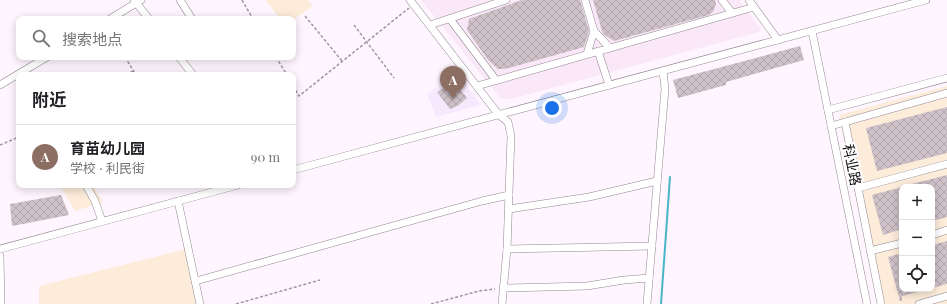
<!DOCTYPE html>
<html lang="zh">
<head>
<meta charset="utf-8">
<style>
	body { margin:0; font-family:"Playfair Display","Noto Sans SC",serif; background:#f2f2f2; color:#202124 }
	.controls { position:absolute; right:12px; bottom:12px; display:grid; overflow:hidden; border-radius:8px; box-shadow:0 2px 10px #0003 }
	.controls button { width:36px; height:36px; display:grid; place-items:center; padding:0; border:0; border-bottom:1px solid #e0e0e0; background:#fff; color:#202124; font:20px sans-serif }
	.you { position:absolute; left:552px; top:108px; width:14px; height:14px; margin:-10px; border:3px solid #fff; border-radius:50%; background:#1a73e8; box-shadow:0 0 0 6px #1a73e833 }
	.badge { display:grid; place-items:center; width:26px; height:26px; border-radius:50%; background:#973094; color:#fff; font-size:13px; font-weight:700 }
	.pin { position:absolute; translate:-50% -33px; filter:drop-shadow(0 1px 2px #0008) }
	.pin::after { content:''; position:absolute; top:21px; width:14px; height:12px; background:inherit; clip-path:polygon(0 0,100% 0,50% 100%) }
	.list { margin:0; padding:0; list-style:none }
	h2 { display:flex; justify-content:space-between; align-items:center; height:52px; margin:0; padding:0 16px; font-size:17px }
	h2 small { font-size:13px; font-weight:400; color:#757577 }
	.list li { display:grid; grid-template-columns:26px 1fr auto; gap:12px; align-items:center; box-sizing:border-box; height:64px; padding:0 16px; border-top:1px solid #e0e0e0 }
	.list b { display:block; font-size:15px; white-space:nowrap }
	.list p { margin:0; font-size:13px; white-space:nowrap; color:#757577 }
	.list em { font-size:13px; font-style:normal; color:#757577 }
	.icon { flex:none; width:22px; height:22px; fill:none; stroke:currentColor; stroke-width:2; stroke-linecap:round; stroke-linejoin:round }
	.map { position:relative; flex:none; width:947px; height:304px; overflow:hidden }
	.search { position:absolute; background:#fff; box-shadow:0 2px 10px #0003; left:16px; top:16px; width:280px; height:44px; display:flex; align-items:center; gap:10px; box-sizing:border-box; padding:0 14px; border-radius:8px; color:#757577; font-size:15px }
	.panel { position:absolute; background:#fff; box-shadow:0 2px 10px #0003; left:16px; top:72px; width:280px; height:116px; border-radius:8px }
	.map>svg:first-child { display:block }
	.built { fill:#fae8f8 }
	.industrial { fill:#fdecda; fill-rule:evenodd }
	.education { fill:#f6e9fe }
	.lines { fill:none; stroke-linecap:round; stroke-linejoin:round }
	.stream { stroke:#47b6c8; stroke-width:2 }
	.building { fill:url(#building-cross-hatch) }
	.minor-casing { stroke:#928791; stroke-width:8 }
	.path { stroke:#9e979d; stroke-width:1.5; stroke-dasharray:3 2; stroke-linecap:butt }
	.minor { stroke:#fff; stroke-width:7 }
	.labels { text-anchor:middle; stroke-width:4; stroke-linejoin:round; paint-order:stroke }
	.street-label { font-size:14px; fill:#120e11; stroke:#fff }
</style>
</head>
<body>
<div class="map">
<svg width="947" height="304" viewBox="0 0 947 304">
	<defs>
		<pattern id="building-cross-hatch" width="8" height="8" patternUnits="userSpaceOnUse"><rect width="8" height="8" fill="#cfc1c8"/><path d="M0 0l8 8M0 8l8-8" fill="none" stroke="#b1a5ab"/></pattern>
	</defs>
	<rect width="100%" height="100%" fill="#fff5fe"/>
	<polygon class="built" points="421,0 739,0 761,29 759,32 511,99 503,99 500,98"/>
	<g class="industrial">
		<polygon points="266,0 308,0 313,6 293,20 293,19 280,19"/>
		<path d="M947 86V304H878L839 115ZM902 187H932V289H902Z"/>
		<polygon points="60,185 93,185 103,202 75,211"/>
		<polygon points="186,249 198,304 39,304 39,286"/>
	</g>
	<polygon class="education" points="457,73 481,105 436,117 427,94"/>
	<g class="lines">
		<polyline class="stream" points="661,304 670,177"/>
	</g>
	<g class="building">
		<polygon points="522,0 580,0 589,31 584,47 505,69 498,69 488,60 467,30 469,19"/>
		<polygon points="593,0 715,0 716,4 713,12 709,15 614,41 603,34"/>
		<polygon points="800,46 804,60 726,82 726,85 678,98 673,80"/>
		<polygon points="454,81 467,98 459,105 450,109 437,92"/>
		<polygon points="947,107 947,153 877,171 866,128"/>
		<polygon points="947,175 947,217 932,221 932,187 908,187 908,185"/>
		<polygon points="902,187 902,229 883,235 872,195"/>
		<polygon points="61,195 69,215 12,226 10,204"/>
		<polygon points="947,241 947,284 932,288 932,245"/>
		<polygon points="902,253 902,289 921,289 922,291 902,296 902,301 900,301 888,257"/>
	</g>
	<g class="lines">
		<g class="minor-casing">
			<g id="minor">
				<polyline points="134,0 149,19"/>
				<polyline points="180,0 192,19"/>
				<polyline points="410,0 499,115 508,122 511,136 507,249 502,304"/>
				<polyline points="585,0 594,31 610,48"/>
				<polyline points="722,0 732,13"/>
				<polyline points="749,0 778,40"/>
				<polyline points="110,19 141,0"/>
				<polyline points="450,19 496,80"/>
				<polyline points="430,25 506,0"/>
				<polyline points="812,31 867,304"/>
				<polyline points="598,51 609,85"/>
				<polyline points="587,54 594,31"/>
				<polyline points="179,57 193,75"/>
				<polyline points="0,85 47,57"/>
				<polyline points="477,86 754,7"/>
				<polyline points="828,110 947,78"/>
				<polyline points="845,122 881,304"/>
				<polyline points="831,126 947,93"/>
				<polyline points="293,170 926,0"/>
				<polyline points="86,185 95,201 102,221"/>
				<polyline points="858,188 947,164"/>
				<polyline points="178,201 200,304"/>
				<polyline points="509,209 589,197 657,181"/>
				<polyline points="932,235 947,230"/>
				<polyline points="0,249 238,185"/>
				<polyline points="507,249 652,246"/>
				<polyline points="870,251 902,243"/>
				<polyline points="0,256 1,304"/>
				<polyline points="196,281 482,201 509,195"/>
				<polyline points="503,288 587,286 624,280 649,278"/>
				<polyline points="647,304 665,89 663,71"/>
				<polyline points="919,304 947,296"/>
			</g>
		</g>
		<g class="path">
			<polyline points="242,0 253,19"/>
			<polyline points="305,16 342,61"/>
			<polyline points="354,25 394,78"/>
			<polyline points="125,57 136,75"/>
			<polyline points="276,57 287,75"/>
			<polyline points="126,75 133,71"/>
			<polyline points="293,86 299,96 409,8"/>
			<polyline points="0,145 19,137"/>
			<polyline points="198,185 200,189"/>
			<polyline points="236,304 320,280"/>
			<polyline points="431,304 479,291 495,289"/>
		</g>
		<use href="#minor" class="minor"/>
	</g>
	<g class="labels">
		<g class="street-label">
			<text transform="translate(852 165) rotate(79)" y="5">科业路</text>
		</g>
	</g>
</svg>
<div class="controls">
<button>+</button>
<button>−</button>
<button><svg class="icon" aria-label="locate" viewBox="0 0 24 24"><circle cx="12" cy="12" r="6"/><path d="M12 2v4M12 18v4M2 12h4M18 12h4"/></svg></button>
</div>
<div class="you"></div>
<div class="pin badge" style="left:453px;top:99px;background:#8d6e63">A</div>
<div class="search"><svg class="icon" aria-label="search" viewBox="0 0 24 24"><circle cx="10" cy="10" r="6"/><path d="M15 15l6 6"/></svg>搜索地点</div>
<section class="panel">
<h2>附近<small></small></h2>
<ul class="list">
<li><span class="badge" style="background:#8d6e63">A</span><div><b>育苗幼儿园</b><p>学校 · 利民街</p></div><em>90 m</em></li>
</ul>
</section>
</div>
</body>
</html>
